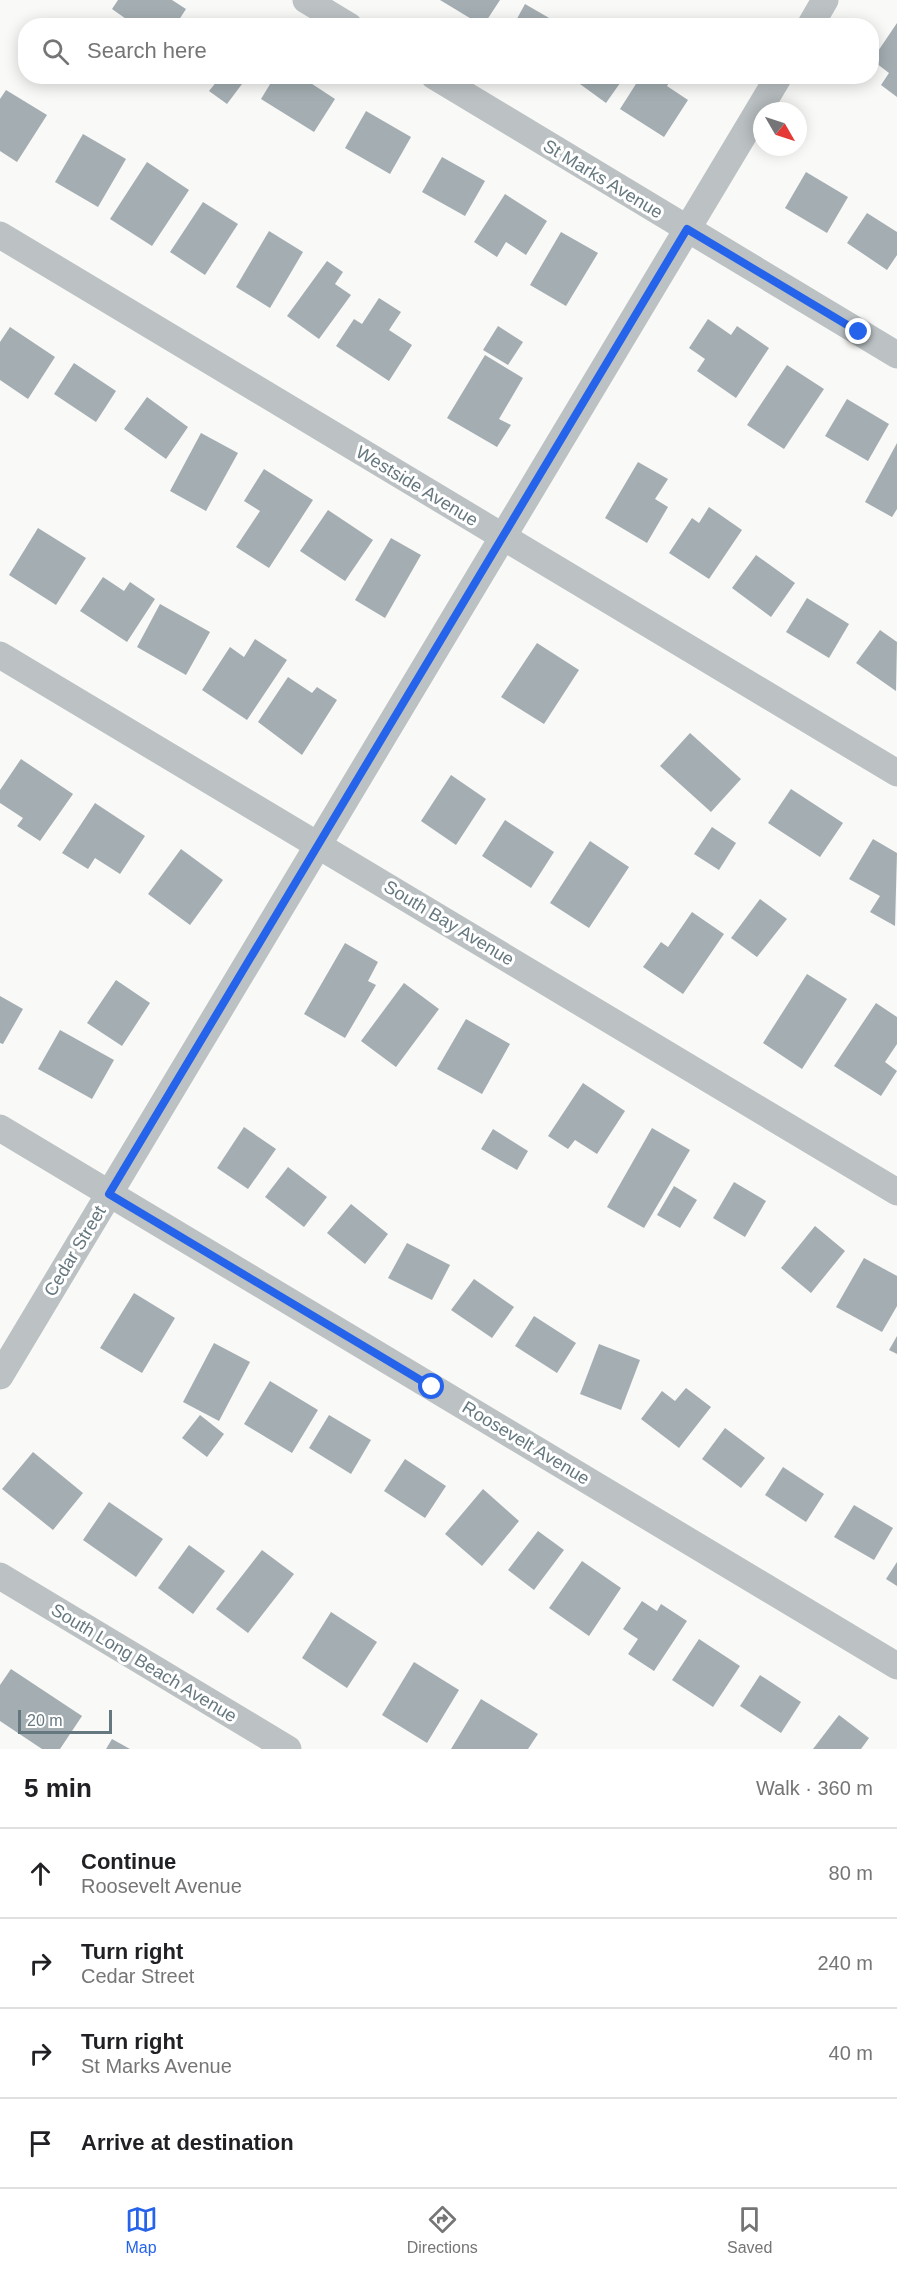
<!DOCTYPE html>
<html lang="en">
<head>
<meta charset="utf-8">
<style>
	body { margin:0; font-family:Helvetica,sans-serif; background:#f6f6f6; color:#202124 }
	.compass { position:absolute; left:753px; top:102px; width:54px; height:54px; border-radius:50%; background:#fff; box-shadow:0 3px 15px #0003; rotate:129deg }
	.scale { position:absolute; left:18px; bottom:15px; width:94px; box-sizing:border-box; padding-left:6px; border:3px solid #66787f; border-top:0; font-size:16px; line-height:21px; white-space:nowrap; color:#66787f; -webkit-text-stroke:4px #fff; paint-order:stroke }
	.stop { position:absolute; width:18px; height:18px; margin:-14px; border:4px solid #2563eb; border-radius:50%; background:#fff }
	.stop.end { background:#2563eb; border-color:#fff; box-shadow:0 2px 6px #0008 }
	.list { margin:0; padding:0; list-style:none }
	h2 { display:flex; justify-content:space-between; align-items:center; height:78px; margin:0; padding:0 24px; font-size:26px }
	h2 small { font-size:20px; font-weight:400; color:#757577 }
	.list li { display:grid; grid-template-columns:39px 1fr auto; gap:18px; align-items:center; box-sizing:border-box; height:90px; padding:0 24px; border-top:2px solid #e0e0e0 }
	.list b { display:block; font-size:22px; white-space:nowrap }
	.list p { margin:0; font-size:20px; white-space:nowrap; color:#757577 }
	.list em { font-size:20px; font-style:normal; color:#757577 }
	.icon { flex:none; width:33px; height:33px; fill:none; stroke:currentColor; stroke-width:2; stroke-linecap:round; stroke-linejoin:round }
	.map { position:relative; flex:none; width:897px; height:1749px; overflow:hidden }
	.search { position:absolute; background:#fff; box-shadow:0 3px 15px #0003; left:18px; right:18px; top:18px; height:66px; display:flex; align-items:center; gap:15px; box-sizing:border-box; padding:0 21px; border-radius:24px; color:#757577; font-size:22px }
	.sheet { height:438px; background:#fff }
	nav { display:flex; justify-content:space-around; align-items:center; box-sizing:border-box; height:84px; border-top:2px solid #e0e0e0; background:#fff; font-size:16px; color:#757577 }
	nav a { display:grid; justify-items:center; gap:3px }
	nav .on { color:#2563eb }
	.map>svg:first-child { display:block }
	.building { fill:#a4aeb2 }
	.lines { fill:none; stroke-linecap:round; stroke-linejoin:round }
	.street { stroke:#bcc2c4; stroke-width:27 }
	.route { stroke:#2563eb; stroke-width:8 }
	.labels { text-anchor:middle; stroke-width:6; stroke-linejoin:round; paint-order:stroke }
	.street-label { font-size:18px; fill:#66787f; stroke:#fff }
</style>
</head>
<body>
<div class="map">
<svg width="897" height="1749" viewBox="0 0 897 1749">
	<rect width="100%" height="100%" fill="#f9f9f7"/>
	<g class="building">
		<polygon points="118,0 172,0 186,9 175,26 136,26 112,9"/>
		<polygon points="440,0 500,0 483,26"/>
		<polygon points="525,4 563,26 513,26"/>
		<polygon points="211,18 221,26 205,26"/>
		<polygon points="897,23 897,97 881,85 889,73 872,60"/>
		<polygon points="213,76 248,76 227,104 209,91 218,80"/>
		<polygon points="275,76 300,76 335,99 314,132 261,99"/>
		<polygon points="569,76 625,76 606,103"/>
		<polygon points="641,76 673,76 667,86 688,100 664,137 620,109"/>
		<polygon points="6,90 47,115 17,162 0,151 0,99"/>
		<polygon points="366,111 411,137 390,174 345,148"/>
		<polygon points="83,134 126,159 98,207 55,182"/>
		<polygon points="442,157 485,181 465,216 422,192"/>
		<polygon points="147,162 189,190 152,246 110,219"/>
		<polygon points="806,172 848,197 827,233 785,208"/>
		<polygon points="505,194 547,221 526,255 506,242 497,257 474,242"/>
		<polygon points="203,202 238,224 205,275 170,252"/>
		<polygon points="867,213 897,232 897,255 887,270 847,243"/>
		<polygon points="269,231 303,252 270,308 236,287"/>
		<polygon points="561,232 598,253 566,306 530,285"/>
		<polygon points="327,261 343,272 335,284 351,295 319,339 287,316"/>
		<polygon points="379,298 401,312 389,330 412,345 389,381 336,346 354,319 362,324"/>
		<polygon points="708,319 731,335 737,326 769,348 736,398 697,371 705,359 689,348"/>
		<polygon points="498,326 523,342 508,365 483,350"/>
		<polygon points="10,327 55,357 28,399 0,380 0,342"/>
		<polygon points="485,355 523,378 499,419 511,425 497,447 447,418"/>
		<polygon points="74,363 116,391 96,422 54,394"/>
		<polygon points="787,365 824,389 784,449 747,425"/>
		<polygon points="147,397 188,427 166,459 124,429"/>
		<polygon points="847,399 889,424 868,461 825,436"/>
		<polygon points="201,433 238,453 206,511 170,491"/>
		<polygon points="897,443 897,509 892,517 865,502"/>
		<polygon points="638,462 668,479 655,499 668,507 647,543 605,518"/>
		<polygon points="264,469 313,500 269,568 236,547 260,511 244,501"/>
		<polygon points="709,507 742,530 709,579 669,553 692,518 699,523"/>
		<polygon points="328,510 373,540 345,581 300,551"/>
		<polygon points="38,528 86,558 56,605 9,575"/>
		<polygon points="391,538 421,555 385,618 355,600"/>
		<polygon points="756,555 795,583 771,617 732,588"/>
		<polygon points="103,577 124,591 130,582 155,599 127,642 80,611"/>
		<polygon points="807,598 849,624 829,658 786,632"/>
		<polygon points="160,604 210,632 186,675 137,647"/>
		<polygon points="880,630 897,642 896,691 856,663"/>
		<polygon points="255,639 287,660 247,720 202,690 230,647 244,657"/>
		<polygon points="537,643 579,670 544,724 501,697"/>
		<polygon points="288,677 312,693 317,687 337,700 302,755 258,722"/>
		<polygon points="690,733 741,779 711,812 660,766"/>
		<polygon points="21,759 73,794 40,841 17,826 23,818 0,803 0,790"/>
		<polygon points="451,775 486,799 456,845 421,821"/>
		<polygon points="791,789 843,823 820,857 768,823"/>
		<polygon points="95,803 145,836 120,874 95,858 88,869 62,853"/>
		<polygon points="505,820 554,852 531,888 482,856"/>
		<polygon points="712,827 736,843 719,870 694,854"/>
		<polygon points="873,839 897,853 895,926 870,912 880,896 849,879"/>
		<polygon points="590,841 629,867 589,928 550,903"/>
		<polygon points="181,849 223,880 190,925 148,894"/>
		<polygon points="760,899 787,919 757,957 731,938"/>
		<polygon points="692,912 724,934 683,994 643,967 661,942 668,947"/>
		<polygon points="345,943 378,962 368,981 376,985 345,1038 304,1014"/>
		<polygon points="807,974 847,999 802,1069 763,1043"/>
		<polygon points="116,980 150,1003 122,1046 87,1023"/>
		<polygon points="404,983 439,1009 396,1067 361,1041"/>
		<polygon points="0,996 23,1009 3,1044 0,1043"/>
		<polygon points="876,1003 897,1017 897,1044 885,1062 897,1071 881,1096 834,1066"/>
		<polygon points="466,1019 510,1044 482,1094 437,1069"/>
		<polygon points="60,1030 114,1060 92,1099 38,1069"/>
		<polygon points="583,1083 625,1111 597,1154 575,1140 568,1149 548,1136"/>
		<polygon points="244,1127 276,1149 248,1189 217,1168"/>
		<polygon points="652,1128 690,1150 644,1228 607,1207"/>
		<polygon points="493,1129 528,1151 517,1170 481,1149"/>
		<polygon points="288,1167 327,1197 304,1227 265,1197"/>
		<polygon points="734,1182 766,1201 745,1237 713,1218"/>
		<polygon points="674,1186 697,1200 680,1228 657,1215"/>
		<polygon points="351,1204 388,1234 365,1264 327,1233"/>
		<polygon points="815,1226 845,1251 811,1293 781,1268"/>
		<polygon points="407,1243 450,1265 432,1300 388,1278"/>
		<polygon points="864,1258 897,1276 897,1306 882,1332 836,1307"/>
		<polygon points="474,1279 514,1307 492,1338 451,1310"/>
		<polygon points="134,1293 175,1318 142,1373 100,1348"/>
		<polygon points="534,1316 576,1343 557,1373 515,1346"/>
		<polygon points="897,1336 897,1354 889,1350"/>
		<polygon points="214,1343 250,1362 219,1421 183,1402"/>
		<polygon points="599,1344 640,1360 621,1410 580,1394"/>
		<polygon points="270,1381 318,1410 292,1453 244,1424"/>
		<polygon points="686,1388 711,1407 679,1448 641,1419 662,1391 675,1401"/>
		<polygon points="200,1415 224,1434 207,1457 182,1438"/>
		<polygon points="329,1415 371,1440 351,1474 309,1448"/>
		<polygon points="725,1428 765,1458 741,1488 702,1459"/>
		<polygon points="33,1452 83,1493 53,1530 2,1489"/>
		<polygon points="405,1459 446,1486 425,1518 384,1491"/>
		<polygon points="783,1467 824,1494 806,1522 765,1495"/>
		<polygon points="483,1489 519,1521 482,1566 445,1534"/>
		<polygon points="109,1502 163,1539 136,1577 83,1540"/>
		<polygon points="854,1505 893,1528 874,1560 834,1537"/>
		<polygon points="538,1531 564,1550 534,1590 508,1570"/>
		<polygon points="189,1545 225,1571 193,1614 158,1588"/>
		<polygon points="262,1550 294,1574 248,1633 216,1609"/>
		<polygon points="582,1561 621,1588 589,1636 549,1608"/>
		<polygon points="897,1562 897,1586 886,1579"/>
		<polygon points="642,1601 657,1611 661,1604 687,1621 654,1671 628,1654 638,1639 623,1629"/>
		<polygon points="331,1612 377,1642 347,1688 302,1658"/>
		<polygon points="699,1639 740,1666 713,1707 672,1680"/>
		<polygon points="414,1662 459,1690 427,1743 382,1715"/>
		<polygon points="11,1669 82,1716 60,1749 42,1749 0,1721 0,1685"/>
		<polygon points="760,1675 801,1702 781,1733 740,1706"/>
		<polygon points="481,1699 538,1734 528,1749 451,1749"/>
		<polygon points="839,1715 869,1738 861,1749 813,1749"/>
		<polygon points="112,1739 130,1749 106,1749"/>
	</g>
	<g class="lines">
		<g class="street">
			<polyline points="306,0 349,26"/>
			<polyline points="810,26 825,0"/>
			<polyline points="434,76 897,355"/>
			<polyline points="0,235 897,773"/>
			<polyline points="0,655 897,1192"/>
			<polyline points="0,1128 897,1666"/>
			<polyline points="0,1376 779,76"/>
			<polyline points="0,1576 288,1749"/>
		</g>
	</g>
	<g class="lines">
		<polyline class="route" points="432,1387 109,1194 687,229 859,332"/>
	</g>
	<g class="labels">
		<g class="street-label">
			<text transform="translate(603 179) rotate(31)" y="6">St Marks Avenue</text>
			<text transform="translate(417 486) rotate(31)" y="6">Westside Avenue</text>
			<text transform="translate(449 923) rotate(31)" y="6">South Bay Avenue</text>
			<text transform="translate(75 1251) rotate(-59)" y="6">Cedar Street</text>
			<text transform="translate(526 1443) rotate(31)" y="6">Roosevelt Avenue</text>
			<text transform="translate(144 1663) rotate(31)" y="6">South Long Beach Avenue</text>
		</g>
	</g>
</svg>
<svg class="compass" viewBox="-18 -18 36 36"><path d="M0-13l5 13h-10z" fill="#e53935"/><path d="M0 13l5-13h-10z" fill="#757577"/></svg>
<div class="scale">20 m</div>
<div class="stop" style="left:432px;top:1387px"></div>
<div class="stop end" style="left:859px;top:332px"></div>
<div class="search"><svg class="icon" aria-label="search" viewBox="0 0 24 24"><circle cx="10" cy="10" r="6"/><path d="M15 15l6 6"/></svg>Search here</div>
</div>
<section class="sheet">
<h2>5 min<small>Walk · 360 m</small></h2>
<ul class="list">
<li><svg class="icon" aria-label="ahead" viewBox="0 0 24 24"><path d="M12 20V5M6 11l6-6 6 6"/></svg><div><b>Continue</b><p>Roosevelt Avenue</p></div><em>80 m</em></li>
<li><svg class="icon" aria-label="right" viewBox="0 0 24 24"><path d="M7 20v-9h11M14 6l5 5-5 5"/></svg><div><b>Turn right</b><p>Cedar Street</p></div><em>240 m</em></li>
<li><svg class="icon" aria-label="right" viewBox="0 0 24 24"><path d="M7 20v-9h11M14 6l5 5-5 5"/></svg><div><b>Turn right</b><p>St Marks Avenue</p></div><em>40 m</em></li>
<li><svg class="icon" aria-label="arrive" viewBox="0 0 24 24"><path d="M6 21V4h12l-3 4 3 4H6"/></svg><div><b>Arrive at destination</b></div></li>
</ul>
</section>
<nav>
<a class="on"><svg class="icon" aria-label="map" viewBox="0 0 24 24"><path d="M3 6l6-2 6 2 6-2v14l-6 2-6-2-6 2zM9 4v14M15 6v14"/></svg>Map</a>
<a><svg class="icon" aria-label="directions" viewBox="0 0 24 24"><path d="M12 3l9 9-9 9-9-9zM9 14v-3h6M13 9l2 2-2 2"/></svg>Directions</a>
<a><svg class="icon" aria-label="saved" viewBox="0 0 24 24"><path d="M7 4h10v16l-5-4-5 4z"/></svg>Saved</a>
</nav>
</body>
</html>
